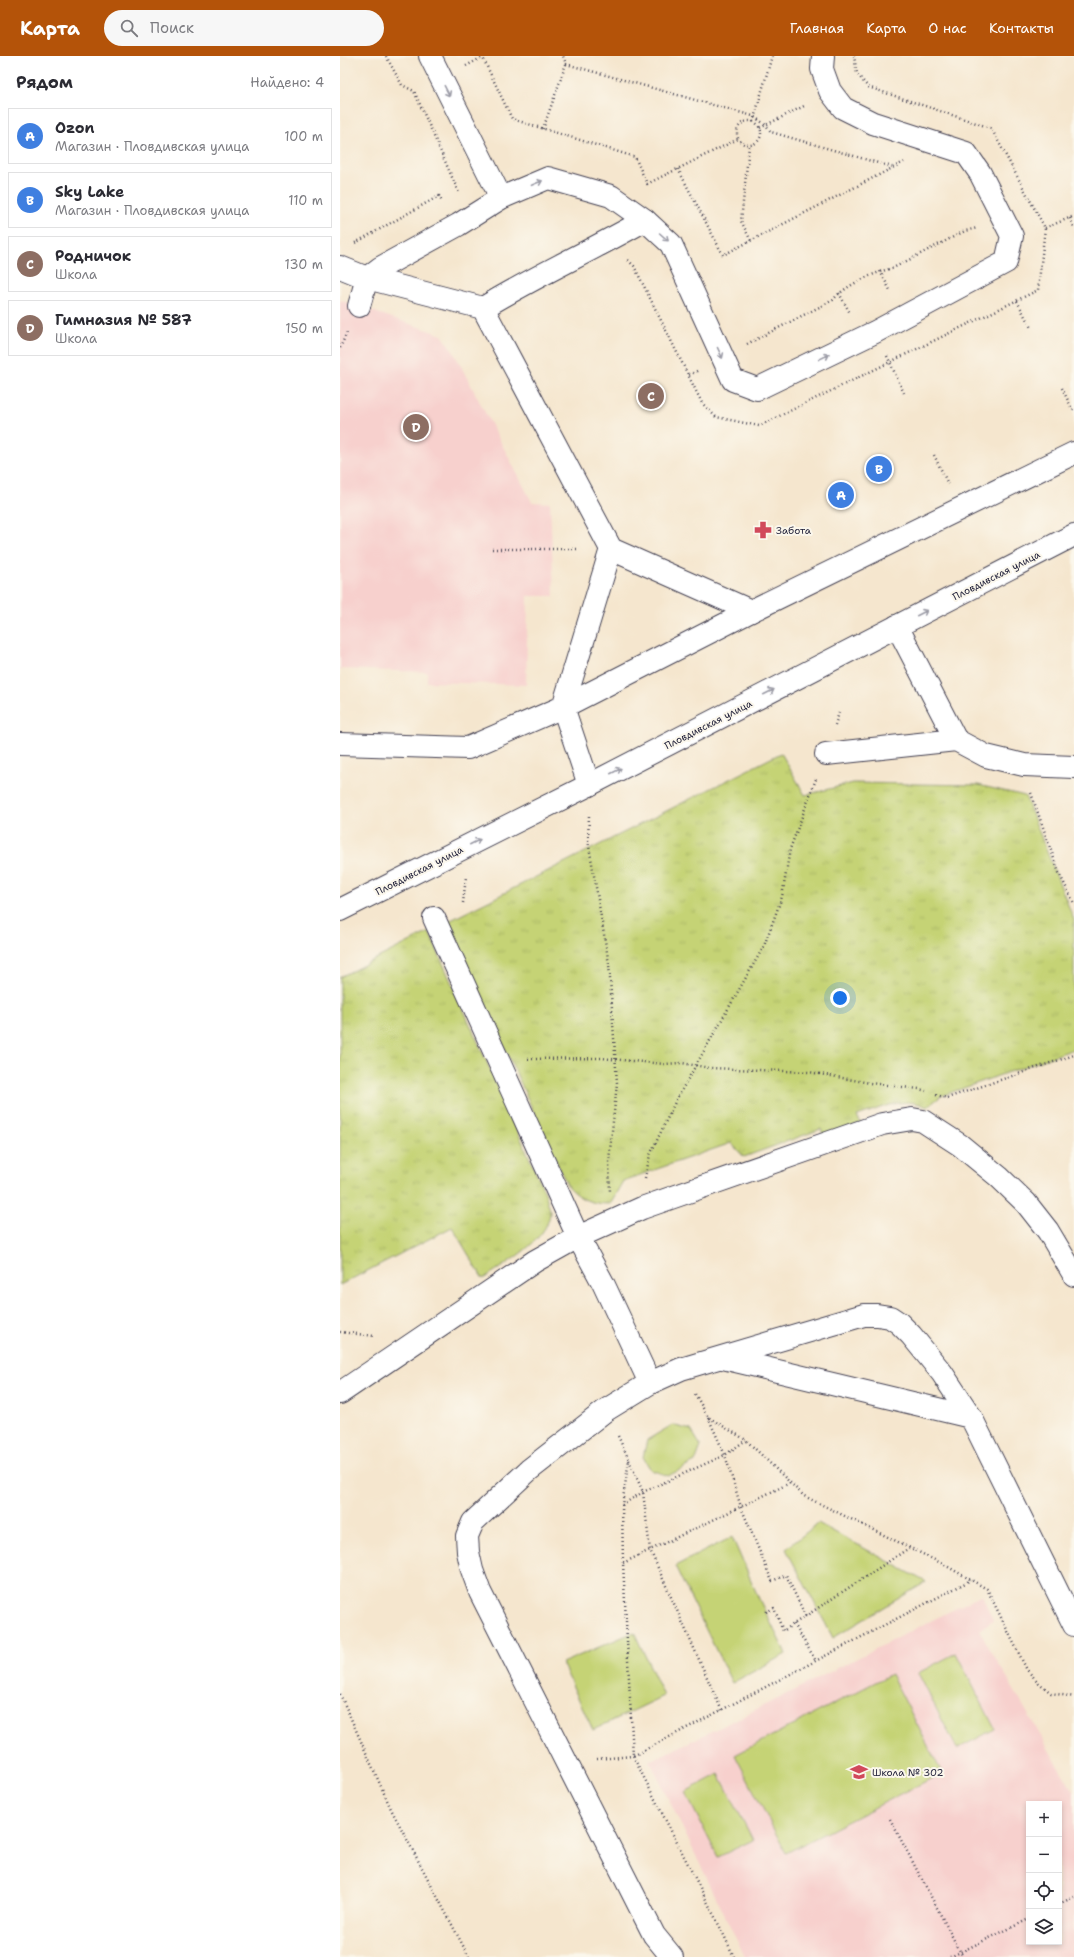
<!DOCTYPE html>
<html lang="ru">
<head>
<meta charset="utf-8">
<style>
	body { margin:0; font-family:"Shantell Sans",sans-serif; background:#f7f7f7; color:#2b2b33 }
	.controls { position:absolute; right:12px; bottom:12px; display:grid; overflow:hidden; border-radius:0px; box-shadow:0 2px 6px #0003 }
	.controls button { width:36px; height:36px; display:grid; place-items:center; padding:0; border:0; border-bottom:1px solid #e1e1e2; background:#fff; color:#2b2b33; font:20px sans-serif }
	.you { position:absolute; left:500px; top:942px; width:14px; height:14px; margin:-10px; border:3px solid #fff; border-radius:50%; background:#1a73e8; box-shadow:0 0 0 6px #1a73e833 }
	.badge { display:grid; place-items:center; width:26px; height:26px; border-radius:50%; background:#b45309; color:#fff; font-size:13px; font-weight:700 }
	.pin { position:absolute; translate:-50% -50%; border:2px solid #fff; box-shadow:0 1px 4px #0006 }
	.list { margin:0; padding:0; list-style:none }
	h2 { display:flex; justify-content:space-between; align-items:center; height:52px; margin:0; padding:0 16px; font-size:17px }
	h2 small { font-size:13px; font-weight:400; color:#7c7c81 }
	.list li { display:grid; grid-template-columns:26px 1fr auto; gap:12px; align-items:center; box-sizing:border-box; height:56px; margin:0 8px 8px; padding:0 8px; border:1px solid #e1e1e2; border-radius:0px }
	.list b { display:block; font-size:15px; white-space:nowrap }
	.list p { margin:0; font-size:13px; white-space:nowrap; color:#7c7c81 }
	.list em { font-size:13px; font-style:normal; color:#7c7c81 }
	.icon { flex:none; width:22px; height:22px; fill:none; stroke:currentColor; stroke-width:2; stroke-linecap:round; stroke-linejoin:round }
	.map { position:relative; flex:none; width:734px; height:1901px; overflow:hidden }
	header { display:flex; align-items:center; gap:24px; box-sizing:border-box; height:56px; padding:0 20px; background:#b45309; color:#fff }
	header strong { font-size:19px }
	nav { display:flex; gap:22px; margin-inline-start:auto; font-size:14px }
	.search { width:280px; height:36px; background:#f7f7f7; display:flex; align-items:center; gap:10px; box-sizing:border-box; padding:0 14px; border-radius:22px; color:#7c7c81; font-size:15px }
	main { display:flex }
	aside { flex:1; background:#fff }
	.map>svg:first-child { display:block }
	.built { fill:#f7d0cd; fill-rule:evenodd }
	.grass { fill:url(#grass-tufts); stroke:#747a58 }
	.green { fill:#c5d375; stroke:#747a58 }
	.lines { fill:none; stroke-linecap:round; stroke-linejoin:round }
	.minor-casing { stroke:#423f51; stroke-width:24 }
	.path { stroke:#423f51; stroke-width:2.5; stroke-dasharray:1 3; stroke-linecap:butt }
	.minor { stroke:#fff; stroke-width:22 }
	.oneway { stroke:#9c9ca7 }
	.labels { text-anchor:middle; stroke-width:4; stroke-linejoin:round; paint-order:stroke }
	.poi-label { font-size:10px; fill:#22223b; stroke:#fbf7ec; text-anchor:start }
	.street-label { font-size:10px; fill:#22223b; stroke:#fbf7ec }
</style>
</head>
<body>
<header>
<strong>Карта</strong>
<div class="search"><svg class="icon" aria-label="search" viewBox="0 0 24 24"><circle cx="10" cy="10" r="6"/><path d="M15 15l6 6"/></svg>Поиск</div>
<nav><a>Главная</a><a>Карта</a><a>О нас</a><a>Контакты</a></nav>
</header>
<main>
<aside>
<h2>Рядом<small>Найдено: 4</small></h2>
<ul class="list">
<li><span class="badge" style="background:#3f7fe0">A</span><div><b>Ozon</b><p>Магазин · Пловдивская улица</p></div><em>100 m</em></li>
<li><span class="badge" style="background:#3f7fe0">B</span><div><b>Sky Lake</b><p>Магазин · Пловдивская улица</p></div><em>110 m</em></li>
<li><span class="badge" style="background:#8d6e63">C</span><div><b>Родничок</b><p>Школа</p></div><em>130 m</em></li>
<li><span class="badge" style="background:#8d6e63">D</span><div><b>Гимназия № 587</b><p>Школа</p></div><em>150 m</em></li>
</ul>
</aside>
<div class="map">
<svg width="734" height="1901" viewBox="0 0 734 1901">
	<defs>
		<pattern id="grass-tufts" width="24" height="20" patternUnits="userSpaceOnUse"><rect width="24" height="20" fill="#c5d375"/><path d="M3 7l-1-3M5 7V3M7 7l1-3M15 17l-1-3M17 17v-4M19 17l1-3" fill="none" stroke="#a9b566"/></pattern>
	</defs>
	<rect width="100%" height="100%" fill="#fbf7ec"/>
	<filter id="ink" filterUnits="userSpaceOnUse"><feTurbulence type="fractalNoise" baseFrequency=".025" numOctaves="2"/><feDisplacementMap in="SourceGraphic" scale="8" xChannelSelector="R" yChannelSelector="G"/><feConvolveMatrix kernelMatrix="1 2 1 2 8 2 1 2 1" color-interpolation-filters="sRGB"/></filter>
	<filter id="wash" filterUnits="userSpaceOnUse"><feTurbulence type="fractalNoise" baseFrequency=".012" numOctaves="4" result="noise"/><feDisplacementMap in="SourceGraphic" scale="16" xChannelSelector="R" yChannelSelector="G"/><feGaussianBlur stdDeviation="0.9" result="paint"/><feColorMatrix in="noise" values="0 0 0 0 0 0 0 0 0 0 0 0 0 0 0 0 0 1.4 0 .05"/><feComposite in="paint" operator="in"/></filter>
	<g filter="url(#wash)">
		<rect width="100%" height="100%" fill="#f5e6ce"/>
		<g class="built">
			<polygon points="0,244 102,279 113,295 192,446 210,447 214,540 188,540 186,629 87,626 87,616 0,613"/>
			<path d="M642 1539 653 1564 639 1574 734 1737V1901H405L310 1705 399 1662ZM689 1748H719V1886H689Z"/>
		</g>
		<g class="grass">
			<path d="M441 697 465 739 513 727 638 729 685 740 734 864V993L601 1040 587 1051C565 1039 540 1053 517 1060L521 1067 484 1081 481 1073 404 1101 391 1087 283 1125 270 1148C253 1148 240 1144 228 1131L107 866Z"/>
			<path d="M89 876 206 1139C207 1145 210 1151 210 1157 208 1185 163 1209 143 1223L112 1171 0 1229V921Z"/>
		</g>
		<g class="green">
			<polygon points="332,1369 351,1374 361,1390 355,1406 328,1420 311,1414 303,1401 307,1384"/>
			<polygon points="478,1467 586,1526 493,1582 446,1493"/>
			<polygon points="392,1481 420,1545 446,1598 392,1627 335,1510"/>
			<polygon points="294,1576 324,1640 253,1674 222,1607"/>
			<polygon points="616,1597 655,1673 617,1693 578,1617"/>
			<polygon points="551,1618 602,1717 446,1797 395,1699"/>
			<polygon points="379,1718 413,1784 378,1801 345,1736"/>
		</g>
	</g>
	<g filter="url(#ink)">
		<g class="lines">
			<g class="minor-casing">
				<g id="minor">
					<polyline points="90,0 161,142"/>
					<polyline points="0,211 27,222 143,252 271,493 411,555"/>
					<polyline points="19,250 27,222 40,212 118,169 161,142 208,122 271,140 305,164 331,188 393,324 417,333 535,276 666,206 672,180 640,117 626,97 533,67 503,52 490,35 482,13 483,0"/>
					<path d="M143 252C195 220 251 195 305 164"/>
					<polyline points="557,570 616,684"/>
					<polyline points="0,688 128,692 223,651 411,555 734,397"/>
					<polyline points="486,698 616,684 646,700 684,709 734,711"/>
					<polyline points="249,729 223,651 271,493"/>
					<polyline points="0,854 249,729 734,479"/>
					<polyline points="94,862 238,1181 302,1152 542,1068 572,1063 583,1065 620,1089 659,1121 686,1147 708,1175 734,1219"/>
					<polyline points="383,1302 631,1361"/>
					<polyline points="0,1337 195,1205 238,1181 263,1227 310,1327"/>
					<polyline points="332,1901 314,1879 140,1536 132,1514 128,1496 127,1480 133,1466 189,1414 266,1354 310,1327 341,1313 524,1259 537,1259 550,1261 559,1267 571,1279 602,1317 631,1361 734,1569"/>
				</g>
			</g>
			<g class="path">
				<polyline points="46,0 62,29 74,35 119,137"/>
				<polyline points="142,0 172,63 295,101 307,128 398,83"/>
				<polyline points="226,8 413,60 426,69 431,76 552,111"/>
				<polyline points="126,10 143,1"/>
				<circle cx="409" cy="77" r="12"/>
				<polyline points="413,66 432,0"/>
				<polyline points="420,72 466,49"/>
				<polyline points="203,73 226,8 223,0"/>
				<polyline points="409,90 401,165 411,185"/>
				<polyline points="338,113 383,199 564,106"/>
				<polyline points="730,162 734,171"/>
				<polyline points="705,172 734,160"/>
				<polyline points="15,187 99,140 102,146"/>
				<polyline points="288,204 294,210 362,347 376,361 419,370 698,234 705,172 651,72 528,31 517,18 514,0"/>
				<polyline points="540,215 551,236"/>
				<polyline points="499,237 510,257"/>
				<polyline points="677,245 691,272"/>
				<path d="M407 288 493 244C505 229 536 216 553 212L625 175 637 172"/>
				<polyline points="0,292 8,274"/>
				<polyline points="547,300 564,337"/>
				<polyline points="349,319 359,314"/>
				<polyline points="722,332 734,357"/>
				<polyline points="594,399 608,428"/>
				<polyline points="152,493 239,493"/>
				<polyline points="495,669 499,657"/>
				<polyline points="691,737 719,817 734,847"/>
				<polyline points="249,760 248,784 269,908 277,1027 269,1104 270,1137"/>
				<polyline points="123,847 126,821"/>
				<polyline points="188,1003 261,1002 324,1008 342,1007 370,1012 469,1016 530,1027 579,1033 586,1035"/>
				<polyline points="596,1039 607,1042"/>
				<polyline points="607,1042 734,999"/>
				<polyline points="305,1122 310,1099 336,1044 424,890 442,841 450,793 476,723"/>
				<polyline points="0,1276 35,1280"/>
				<polyline points="355,1338 368,1361 406,1384 464,1440 603,1508 647,1533 687,1614 699,1627 711,1637 734,1641"/>
				<polyline points="368,1361 385,1399 401,1451 432,1525 446,1519 466,1561"/>
				<polyline points="278,1380 289,1404 282,1449 283,1507 293,1700 631,1524"/>
				<polyline points="289,1404 303,1436 310,1494 382,1655"/>
				<polyline points="282,1449 303,1436 385,1399 406,1384"/>
				<polyline points="283,1507 450,1427"/>
				<polyline points="426,1556 434,1552 443,1575 569,1492"/>
				<polyline points="454,1568 476,1605"/>
				<polyline points="0,1638 51,1753 129,1901"/>
				<polyline points="257,1703 293,1700 382,1875 394,1901"/>
				<polyline points="550,1763 623,1901"/>
				<polyline points="719,1848 734,1841"/>
				<polyline points="610,1901 689,1863"/>
			</g>
			<use href="#minor" class="minor"/>
		</g>
		<defs><path id="oneway-shaft" d="M-6 0H5M1.5-3L5.5 0L1.5 3" fill="none" stroke-width="1.6" stroke-linecap="round" stroke-linejoin="round"/></defs>
		<g class="oneway">
			<use href="#oneway-shaft" transform="translate(107 35) rotate(63)"/>
			<use href="#oneway-shaft" transform="translate(197 127) rotate(-23)"/>
			<use href="#oneway-shaft" transform="translate(324 181) rotate(42)"/>
			<use href="#oneway-shaft" transform="translate(380 297) rotate(65)"/>
			<use href="#oneway-shaft" transform="translate(484 301) rotate(-26)"/>
			<use href="#oneway-shaft" transform="translate(582 557) rotate(-27)"/>
			<use href="#oneway-shaft" transform="translate(429 636) rotate(-27)"/>
			<use href="#oneway-shaft" transform="translate(276 715) rotate(-27)"/>
			<use href="#oneway-shaft" transform="translate(135 786) rotate(-27)"/>
		</g>
	</g>
	<defs>
		<g id="pharmacy-bare" transform="scale(1.38)"><path d="M-2-6h4v4h4v4h-4v4h-4v-4h-4v-4h4Z" fill="#d1495b" stroke="#fbf7ec" stroke-width="2.5" paint-order="stroke"/></g>
		<g id="school-bare" transform="scale(1.38)"><path d="M0-5L7-2L0 1L-7-2ZM-4 1L0 2.5L4 1V4Q0 6-4 4Z" fill="#d1495b" stroke="#fbf7ec" stroke-width="2.5" paint-order="stroke"/></g>
	</defs>
	<g fill-rule="evenodd">
		<use href="#pharmacy-bare" x="423" y="474"/>
		<use href="#school-bare" x="519" y="1716"/>
	</g>
	<g class="labels">
		<g class="poi-label">
			<text x="436" y="478">Забота</text>
			<text x="532" y="1720">Школа № 302</text>
		</g>
		<g class="street-label">
			<text transform="translate(656 519) rotate(-27)" y="4">Пловдивская улица</text>
			<text transform="translate(368 668) rotate(-27)" y="4">Пловдивская улица</text>
			<text transform="translate(79 814) rotate(-27)" y="4">Пловдивская улица</text>
		</g>
	</g>
</svg>
<div class="controls">
<button>+</button>
<button>−</button>
<button><svg class="icon" aria-label="locate" viewBox="0 0 24 24"><circle cx="12" cy="12" r="6"/><path d="M12 2v4M12 18v4M2 12h4M18 12h4"/></svg></button>
<button><svg class="icon" aria-label="layers" viewBox="0 0 24 24"><path d="M12 4l9 5-9 5-9-5zM3 14l9 5 9-5"/></svg></button>
</div>
<div class="you"></div>
<div class="pin badge" style="left:501px;top:439px;background:#3f7fe0">A</div>
<div class="pin badge" style="left:539px;top:413px;background:#3f7fe0">B</div>
<div class="pin badge" style="left:311px;top:340px;background:#8d6e63">C</div>
<div class="pin badge" style="left:76px;top:371px;background:#8d6e63">D</div>
</div>
</main>
</body>
</html>
